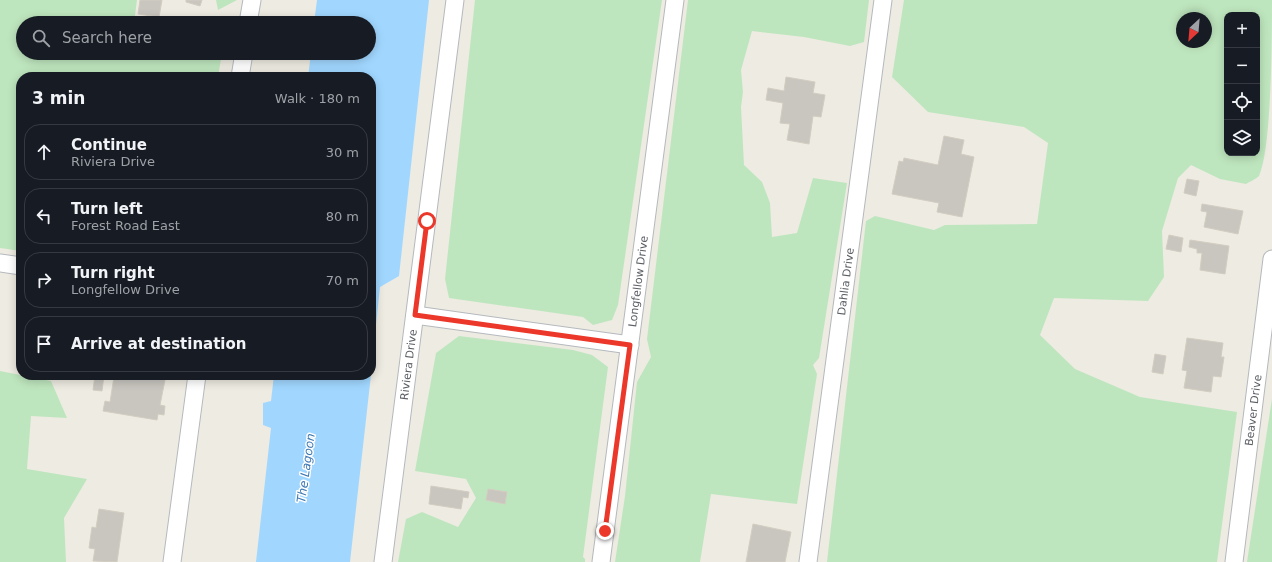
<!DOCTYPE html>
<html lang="en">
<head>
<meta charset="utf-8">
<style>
	body { margin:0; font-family:"DejaVu Sans",sans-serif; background:#242831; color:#f1f3f6 }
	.controls { position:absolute; right:12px; top:12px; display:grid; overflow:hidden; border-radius:8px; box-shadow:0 2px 10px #0003 }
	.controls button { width:36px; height:36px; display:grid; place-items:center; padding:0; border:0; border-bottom:1px solid #363941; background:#171b24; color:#f1f3f6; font:20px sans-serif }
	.compass { position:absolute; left:1176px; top:12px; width:36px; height:36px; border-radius:50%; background:#171b24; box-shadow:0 2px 10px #0003; rotate:206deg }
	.stop { position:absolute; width:12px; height:12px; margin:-9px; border:3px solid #ec382a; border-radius:50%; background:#fff }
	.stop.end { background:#ec382a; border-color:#fff; box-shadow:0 1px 4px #0008 }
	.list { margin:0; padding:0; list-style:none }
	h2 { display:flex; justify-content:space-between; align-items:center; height:52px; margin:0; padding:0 16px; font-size:17px }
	h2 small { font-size:13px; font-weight:400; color:#9ea1a6 }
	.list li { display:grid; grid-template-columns:26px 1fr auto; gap:12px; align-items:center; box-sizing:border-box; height:56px; margin:0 8px 8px; padding:0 8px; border:1px solid #363941; border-radius:16px }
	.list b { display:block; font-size:15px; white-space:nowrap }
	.list p { margin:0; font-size:13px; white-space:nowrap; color:#9ea1a6 }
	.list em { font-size:13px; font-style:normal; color:#9ea1a6 }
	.icon { flex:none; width:22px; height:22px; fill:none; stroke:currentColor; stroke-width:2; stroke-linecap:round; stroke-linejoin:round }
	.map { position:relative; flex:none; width:1272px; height:562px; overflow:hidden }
	.search { position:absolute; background:#171b24; box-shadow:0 2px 10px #0003; left:16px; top:16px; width:360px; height:44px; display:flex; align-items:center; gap:10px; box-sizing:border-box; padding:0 14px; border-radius:22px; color:#9ea1a6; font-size:15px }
	.panel { position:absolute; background:#171b24; box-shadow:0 2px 10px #0003; left:16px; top:72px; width:360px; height:308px; border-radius:16px }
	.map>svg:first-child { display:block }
	.green { fill:#bee6be; fill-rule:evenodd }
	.water { fill:#a1d7ff }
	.building { fill:#c9c6c0; stroke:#d3cdc1 }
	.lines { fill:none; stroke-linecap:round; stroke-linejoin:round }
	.minor-casing { stroke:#b5b9bd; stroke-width:19 }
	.minor { stroke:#fff; stroke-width:17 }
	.route { stroke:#ec382a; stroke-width:5 }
	.labels { text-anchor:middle; stroke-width:3; stroke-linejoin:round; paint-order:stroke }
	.street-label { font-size:11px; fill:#5b5f64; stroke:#fff }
	.water-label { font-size:12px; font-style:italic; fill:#3c77b3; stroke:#fff }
</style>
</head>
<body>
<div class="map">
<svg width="1272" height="562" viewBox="0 0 1272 562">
	<rect width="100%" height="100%" fill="#eeebe2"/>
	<g class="green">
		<polygon points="0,0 137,0 134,23 23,23 23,53 222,53 218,77 21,77 21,251 0,248"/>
		<polygon points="216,0 237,0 218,10"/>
		<polygon points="475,0 662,0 618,305 612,320 593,325 583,317 449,298 445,279"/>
		<polygon points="688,0 869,0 864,42 850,46 804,37 752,31 741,70 743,92 741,107 744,165 762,182 770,203 772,237 797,233 813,178 847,183 819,358 813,365 817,374 797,504 711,494 700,562 615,562 625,496 637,382 651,357 647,339"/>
		<path d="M904 0H1272C1272 35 1272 150 1259 176 1256 179 1249 182 1246 184L1220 179 1191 165 1178 178 1162 231 1164 277 1148 301 1054 298 1040 335 1075 369 1140 397 1237 412 1217 562H827L866 221 875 216 934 230 945 225 1037 224 1048 143 1024 127 928 112 892 77ZM1227 15H1257V153H1227ZM1182 18H1206V42H1182Z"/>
		<polygon points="459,336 573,350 592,355 608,367 583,557 585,559 585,562 398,562 406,519 422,512 458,527 476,498 466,479 415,471 436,353"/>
		<polygon points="0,371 51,381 67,418 31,416 27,469 87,479 64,518 66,562 0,562"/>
		<polygon points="1272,399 1272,562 1247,562 1271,405"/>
	</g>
	<g class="water">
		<polygon points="317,0 429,0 399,276 380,287 371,372 371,77 308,77 311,53 369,53 369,23 314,23"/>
		<polygon points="274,375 371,375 350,562 256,562 271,428 263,425 263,403 271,401"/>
	</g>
	<g class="building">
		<polygon points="140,0 162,0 159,17 138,14"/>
		<polygon points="186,0 202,0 200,6 186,2"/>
		<polygon points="786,77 815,82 813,93 825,95 821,117 813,116 809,144 787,140 790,124 780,123 783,103 766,100 768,88 784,91"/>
		<polygon points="944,136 964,140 961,154 974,157 962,217 937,212 939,203 892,194 899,161 903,162 904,158 938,165"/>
		<polygon points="1187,179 1199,181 1196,196 1184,193"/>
		<polygon points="1202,204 1243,211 1238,234 1204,227 1207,212 1201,211"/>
		<polygon points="1169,235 1183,238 1181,252 1166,249"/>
		<polygon points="1190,240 1229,246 1225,274 1200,270 1202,253 1197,253 1197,249 1189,247"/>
		<polygon points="1187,338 1223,343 1221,357 1224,357 1221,377 1213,376 1211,392 1184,388 1187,371 1182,370"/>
		<polygon points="1155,354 1166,356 1163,374 1152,372"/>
		<polygon points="95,375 104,375 102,391 93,390"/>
		<polygon points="121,375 166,375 160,405 165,406 164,415 158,414 157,420 103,411 105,401 110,402 114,377 121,379"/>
		<polygon points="431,486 469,492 468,498 463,497 461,509 429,504"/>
		<polygon points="488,489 507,492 505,504 486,500"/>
		<polygon points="99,509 124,513 117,562 93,561 95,549 89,548 92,527 96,528"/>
		<polygon points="753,524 791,532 785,562 746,562"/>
	</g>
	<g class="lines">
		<g class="minor-casing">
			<g id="minor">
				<polyline points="248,23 252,0"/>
				<polyline points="240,77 244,53"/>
				<polyline points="0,263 21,266"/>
				<polyline points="415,315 630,345"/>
				<polyline points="172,562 197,375"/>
				<path id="s1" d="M383 562 455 0"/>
				<path id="s2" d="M601 562 675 0"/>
				<path id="s3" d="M808 562 883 0"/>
				<path id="s4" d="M1234 562 1272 259"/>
			</g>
		</g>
		<use href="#minor" class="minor"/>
	</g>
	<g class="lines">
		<polyline class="route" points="427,221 415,315 630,345 605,531"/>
	</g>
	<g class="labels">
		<g class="street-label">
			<text dy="4" stroke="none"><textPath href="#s2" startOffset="283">Longfellow Drive</textPath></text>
			<text dy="4" stroke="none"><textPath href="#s3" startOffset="283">Dahlia Drive</textPath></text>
			<text dy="4" stroke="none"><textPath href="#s1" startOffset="199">Riviera Drive</textPath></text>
			<text dy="4" stroke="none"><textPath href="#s4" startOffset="153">Beaver Drive</textPath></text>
		</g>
		<g class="water-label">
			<text transform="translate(306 468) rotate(-82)" y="4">The Lagoon</text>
		</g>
	</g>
</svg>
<div class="controls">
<button>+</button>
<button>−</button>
<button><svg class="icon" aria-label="locate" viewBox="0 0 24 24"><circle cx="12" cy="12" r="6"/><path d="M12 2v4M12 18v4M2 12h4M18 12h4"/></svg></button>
<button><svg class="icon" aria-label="layers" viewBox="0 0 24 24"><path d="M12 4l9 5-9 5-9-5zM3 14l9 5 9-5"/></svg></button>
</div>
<svg class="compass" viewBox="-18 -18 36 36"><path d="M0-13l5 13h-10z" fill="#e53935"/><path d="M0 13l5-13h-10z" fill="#9ea1a6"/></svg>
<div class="stop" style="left:427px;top:221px"></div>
<div class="stop end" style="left:605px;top:531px"></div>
<div class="search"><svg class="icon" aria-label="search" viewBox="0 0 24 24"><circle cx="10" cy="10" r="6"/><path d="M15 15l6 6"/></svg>Search here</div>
<section class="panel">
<h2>3 min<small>Walk · 180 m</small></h2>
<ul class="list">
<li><svg class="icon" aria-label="ahead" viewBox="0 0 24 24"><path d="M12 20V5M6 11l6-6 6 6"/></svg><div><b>Continue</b><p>Riviera Drive</p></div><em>30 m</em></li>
<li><svg class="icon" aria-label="left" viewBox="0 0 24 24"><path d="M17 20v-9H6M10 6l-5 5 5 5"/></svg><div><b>Turn left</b><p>Forest Road East</p></div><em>80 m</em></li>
<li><svg class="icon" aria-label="right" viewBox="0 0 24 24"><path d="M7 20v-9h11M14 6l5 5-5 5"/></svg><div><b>Turn right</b><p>Longfellow Drive</p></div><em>70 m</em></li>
<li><svg class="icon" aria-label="arrive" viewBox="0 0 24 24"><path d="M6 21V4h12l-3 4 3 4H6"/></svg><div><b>Arrive at destination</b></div></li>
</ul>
</section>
</div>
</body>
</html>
